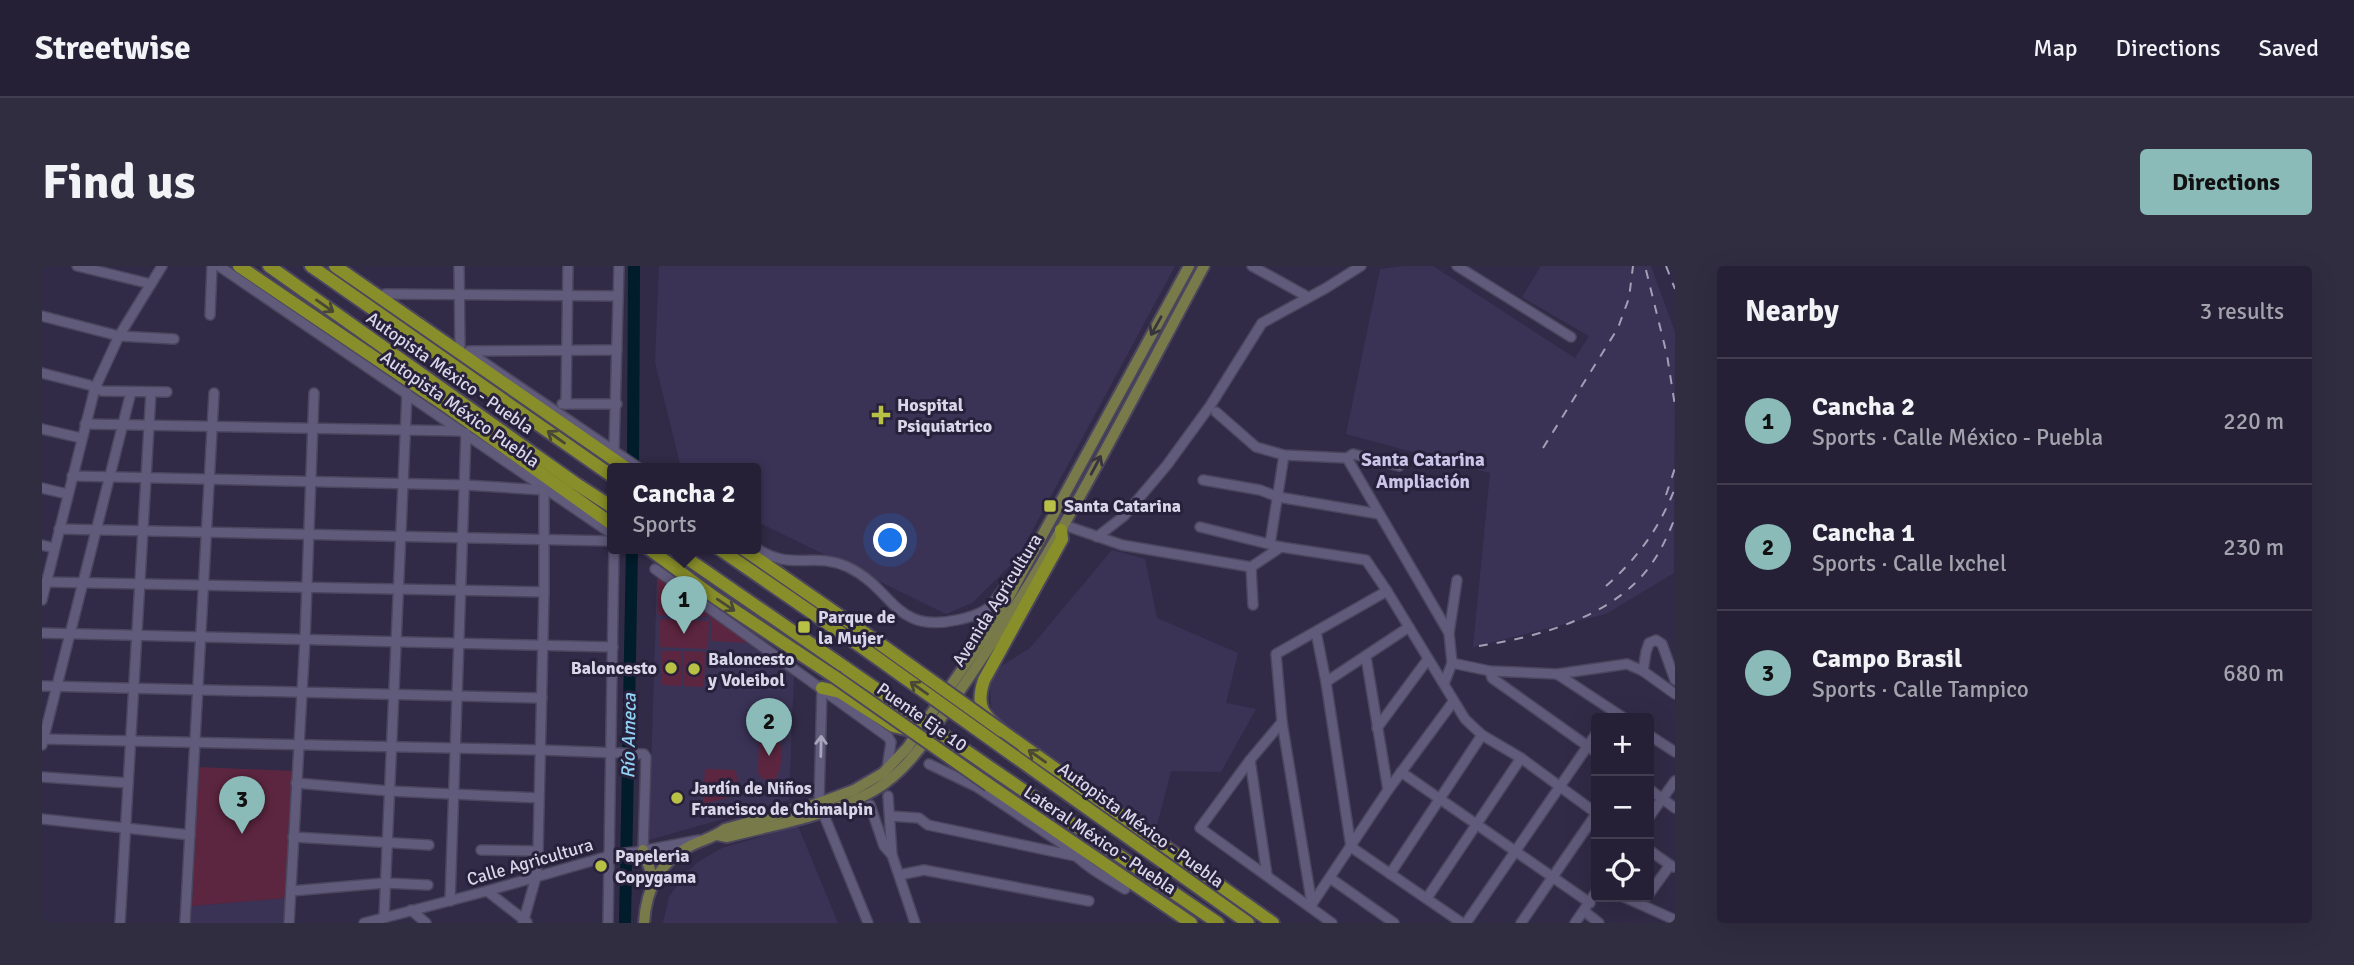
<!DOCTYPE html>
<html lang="en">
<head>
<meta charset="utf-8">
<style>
	body { margin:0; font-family:Signika,sans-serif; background:#312d41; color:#f1f3f6 }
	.controls { position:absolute; right:21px; bottom:21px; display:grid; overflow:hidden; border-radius:7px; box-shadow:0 7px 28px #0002 }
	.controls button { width:63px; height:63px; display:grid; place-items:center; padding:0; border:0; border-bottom:2px solid #423e50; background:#252035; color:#f1f3f6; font:35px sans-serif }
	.you { position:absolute; left:849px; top:275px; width:24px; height:24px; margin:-18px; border:5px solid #fff; border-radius:50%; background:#1a73e8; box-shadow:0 0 0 10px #1a73e833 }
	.badge { display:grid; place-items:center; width:46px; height:46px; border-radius:50%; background:#8bbbb9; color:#111; font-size:23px; font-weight:700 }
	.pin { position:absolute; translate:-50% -58px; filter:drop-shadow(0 2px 4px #0008) }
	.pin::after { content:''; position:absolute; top:37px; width:24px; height:21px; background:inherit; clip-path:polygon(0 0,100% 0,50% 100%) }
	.popup { position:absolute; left:565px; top:197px; width:154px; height:91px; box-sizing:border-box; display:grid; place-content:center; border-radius:7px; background:#252035; filter:drop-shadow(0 2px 5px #0005); font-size:23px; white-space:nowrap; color:#a3a3ad }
	.popup b { font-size:26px; color:#f1f3f6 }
	.popup::after { content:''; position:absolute; left:50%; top:100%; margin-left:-14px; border:14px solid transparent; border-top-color:#252035 }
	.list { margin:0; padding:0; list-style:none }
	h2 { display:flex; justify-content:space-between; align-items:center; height:91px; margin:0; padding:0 28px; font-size:30px }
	h2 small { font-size:23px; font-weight:400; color:#a3a3ad }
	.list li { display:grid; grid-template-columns:46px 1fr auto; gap:21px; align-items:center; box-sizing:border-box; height:126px; padding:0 28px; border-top:2px solid #423e50 }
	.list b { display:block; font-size:26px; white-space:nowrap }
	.list p { margin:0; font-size:23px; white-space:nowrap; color:#a3a3ad }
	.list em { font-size:23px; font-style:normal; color:#a3a3ad }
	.icon { flex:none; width:38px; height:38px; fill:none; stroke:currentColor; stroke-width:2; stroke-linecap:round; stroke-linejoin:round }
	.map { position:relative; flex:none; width:1633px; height:657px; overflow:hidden; border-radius:7px }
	header { display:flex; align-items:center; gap:42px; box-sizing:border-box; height:98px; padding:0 35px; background:#252035; border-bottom:2px solid #423e50 }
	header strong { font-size:33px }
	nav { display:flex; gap:38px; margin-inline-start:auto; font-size:24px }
	.intro { display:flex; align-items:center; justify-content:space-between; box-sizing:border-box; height:168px; padding:0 42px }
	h1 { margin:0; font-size:49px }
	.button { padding:18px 32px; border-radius:7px; background:#8bbbb9; color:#111; font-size:24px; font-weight:700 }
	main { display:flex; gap:42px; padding:0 42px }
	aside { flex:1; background:#252035; border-radius:7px; box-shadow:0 7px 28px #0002 }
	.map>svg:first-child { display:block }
	.built { fill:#3b3356 }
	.green { fill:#5d2640 }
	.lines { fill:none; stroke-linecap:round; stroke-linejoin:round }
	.river { stroke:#011c2a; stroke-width:12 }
	.minor-casing { stroke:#4b465e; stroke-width:12 }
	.major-casing { stroke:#4b465e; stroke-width:14 }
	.highway-casing { stroke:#4b465e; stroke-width:16 }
	.minor { stroke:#615b7b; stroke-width:9 }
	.major { stroke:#787a4a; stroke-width:10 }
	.highway { stroke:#888e29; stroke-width:12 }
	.rail { stroke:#a39fb4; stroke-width:2; stroke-dasharray:9 9; stroke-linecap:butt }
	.highway-bridge-casing { stroke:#4b465e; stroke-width:16; stroke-linecap:butt }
	.highway-bridge { stroke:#888e29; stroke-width:12 }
	.oneway { stroke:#494735 }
	.oneway2 { stroke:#37333f }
	.oneway3 { stroke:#a9a5bc }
	.poi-dot { fill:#b8c146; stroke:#27213c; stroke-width:2.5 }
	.labels { text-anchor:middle; stroke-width:6; stroke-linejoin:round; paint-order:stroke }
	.street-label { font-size:18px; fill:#d9d6e8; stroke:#27213c }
	.poi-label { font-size:18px; font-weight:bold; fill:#d9d6e8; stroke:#27213c; text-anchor:start }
	.neighbourhood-label { font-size:19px; font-weight:bold; fill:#cbc5e9; stroke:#27213c }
	.water-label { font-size:19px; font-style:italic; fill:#90d1f4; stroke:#27213c }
</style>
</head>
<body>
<header>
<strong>Streetwise</strong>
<nav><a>Map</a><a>Directions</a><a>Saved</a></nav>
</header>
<div class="intro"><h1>Find us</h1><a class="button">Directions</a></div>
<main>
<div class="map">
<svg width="1633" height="657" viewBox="0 0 1633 657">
	<rect width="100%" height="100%" fill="#312b47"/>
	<g class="built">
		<polygon points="617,0 1133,0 975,293 930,337 904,348 714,255 714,202 639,202 613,96"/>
		<polygon points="1362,0 1391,0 1533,92 1547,70 1480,31 1499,0 1609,0 1633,66 1632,307 1564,348 1431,381 1448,207 1304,168 1338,3"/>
		<polygon points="1070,284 1103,293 1115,352 1196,387 1184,437 1214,443 1179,506 1129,505 1114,563 962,461 951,450 949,440 948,416 958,401 988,382"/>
		<polygon points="615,310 752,407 747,534 607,574"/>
		<polygon points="756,560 796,657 621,657 627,631 644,607 656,596 680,582"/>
		<polygon points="244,632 244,657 149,657 150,640"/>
	</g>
	<g class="green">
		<polygon points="615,310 710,377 670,375 670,354 667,354 667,349 665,349 664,351 615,349"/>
		<polygon points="618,353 667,355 666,383 617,381"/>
		<polygon points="620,385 640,385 639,420 619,419"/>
		<polygon points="642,385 663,386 662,421 641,420"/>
		<path d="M723 466 734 467C742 478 741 505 732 514L720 513 716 507 717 474Z"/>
		<polygon points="156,501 251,505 244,632 150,640"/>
		<polygon points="663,503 694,504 696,525 691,525 692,530 661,538"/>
	</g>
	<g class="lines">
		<g class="river">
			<polyline points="591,202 592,0"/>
			<polyline points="583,657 590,282"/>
		</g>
		<g class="minor-casing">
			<g id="minor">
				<polyline points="35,0 109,18"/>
				<polyline points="177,0 570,268"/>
				<polyline points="417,0 418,80"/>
				<polyline points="1210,0 1266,31"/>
				<polyline points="1415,0 1529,71"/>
				<polyline points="343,28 576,30"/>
				<polyline points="168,49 170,0"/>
				<polyline points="0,50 77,70 132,73"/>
				<polyline points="427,85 575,84"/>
				<polyline points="431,89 597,202"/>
				<polyline points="0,107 47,119 60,125 125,126"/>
				<polyline points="520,138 575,138"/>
				<polyline points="524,138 526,0"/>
				<polyline points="1174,146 1214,181 1242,189 1305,192 1311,188 1357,200"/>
				<polyline points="43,158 419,165"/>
				<polyline points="0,163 39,172"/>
				<polyline points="572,184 577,0"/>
				<polyline points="1305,192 1407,367 1410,397 1402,418"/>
				<polyline points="30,210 423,219 502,224"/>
				<polyline points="1161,214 1218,224 1236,231 1337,248"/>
				<polyline points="0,222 25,228"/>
				<polyline points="1022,259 1080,279 1209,301"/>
				<polyline points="1158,261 1239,281 1324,294 1345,325 1423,453 1440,469 1479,492 1554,547"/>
				<polyline points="17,263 570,275"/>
				<polyline points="1055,271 1082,250 1125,199 1168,140 1220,57 1284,22 1319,0"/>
				<polyline points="1228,278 1242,189"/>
				<polyline points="0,279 12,282"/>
				<path d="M714 282C749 306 771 285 806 301 852 323 852 368 915 354 925 352 936 349 945 343 957 334 963 312 978 310"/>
				<polyline points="1209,301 1211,339"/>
				<polyline points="1209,301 1239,281"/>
				<polyline points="613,303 846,471 849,476 845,503"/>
				<polyline points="4,316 502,326"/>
				<polyline points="0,334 53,122 77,70 120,0"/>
				<polyline points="1274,366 1284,416 1309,581 1420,657"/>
				<polyline points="0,367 571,381"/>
				<polyline points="1407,367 1415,314"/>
				<polyline points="1324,391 1346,524"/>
				<polyline points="1410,397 1448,405 1515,408 1585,398 1601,405 1633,428"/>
				<polyline points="1448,405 1450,412 1554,486"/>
				<polyline points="1601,405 1604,386 1607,377 1614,374 1620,378 1633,414"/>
				<polyline points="1515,408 1582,452"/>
				<polyline points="1284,416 1367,361"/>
				<polyline points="0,420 500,432"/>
				<polyline points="780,422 777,537 826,657"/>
				<polyline points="1240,456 1208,494 1158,562 1290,657"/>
				<polyline points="1335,462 1386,393"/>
				<polyline points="1607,469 1633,486"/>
				<polyline points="0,473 499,484 602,488 604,491 601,584"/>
				<polyline points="0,479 89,126"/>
				<polyline points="1208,494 1225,609"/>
				<path d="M887 498 935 521 1025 581C1041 599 1062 611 1083 623"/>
				<polyline points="1359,506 1548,637"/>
				<polyline points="0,511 86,517"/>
				<polyline points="254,517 347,525 497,532"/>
				<polyline points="1607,523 1633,542"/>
				<polyline points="846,530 850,589 873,657"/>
				<polyline points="828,539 842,580 850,589"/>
				<polyline points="848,550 877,552 886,559 1033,590"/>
				<polyline points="1607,551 1633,515"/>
				<polyline points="0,553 148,569"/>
				<polyline points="251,571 387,579"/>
				<polyline points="439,584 496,585"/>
				<polyline points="1607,584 1631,601"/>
				<polyline points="1348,608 1440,469"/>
				<polyline points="857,609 882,604 1047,635"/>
				<polyline points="1288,612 1352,657"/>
				<polyline points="249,625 343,617 386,619"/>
				<polyline points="445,625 485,656"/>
				<polyline points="1607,628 1628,599"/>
				<polyline points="1582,631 1633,654 1633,657"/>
				<polyline points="1385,632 1479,492"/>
				<polyline points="408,635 424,167"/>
				<polyline points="1270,639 1240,456 1234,388 1345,325"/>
				<polyline points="1268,641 1346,524 1411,436"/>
				<polyline points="369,644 384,657"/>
				<polyline points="1542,645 1557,657"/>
				<polyline points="342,652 365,127"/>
				<polyline points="78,657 109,126"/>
				<polyline points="143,657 172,127"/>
				<polyline points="247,657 263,373 272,127"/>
				<polyline points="322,657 445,625 574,588 594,586 657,574"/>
				<polyline points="481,657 494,611 496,585 502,326 502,222"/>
				<polyline points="566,657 572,282"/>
				<polyline points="1424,657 1554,468"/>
				<polyline points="1479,657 1554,548"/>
				<polyline points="1533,657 1554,626"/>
			</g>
		</g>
		<g class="major-casing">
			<g id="major">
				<path d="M675 569 685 571C731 559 790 549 831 525 870 503 892 461 917 426 1011 292 1084 144 1162 0"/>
				<polyline points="601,584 612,615"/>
				<path d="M602 657C604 624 617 596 648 580 660 574 673 571 683 563L777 537 812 524 841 507 865 482 952 358 1147 0"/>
			</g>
		</g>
		<g class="highway-casing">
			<g id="highway">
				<polyline points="197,0 407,142 570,258"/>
				<polyline points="227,0 533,217 570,241"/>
				<polyline points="269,0 570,210"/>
				<polyline points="293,0 584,202"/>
				<path d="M1019 264 1020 273 942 414C933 441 941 448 960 465L1231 657"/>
				<polyline points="606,282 672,331 793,411"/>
				<polyline points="630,282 804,402"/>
				<polyline points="676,282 821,382"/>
				<polyline points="700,282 830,372"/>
				<polyline points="780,422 798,426 851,460 868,464"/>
				<polyline points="972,490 1206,657"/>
				<polyline points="956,507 1176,657"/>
				<polyline points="947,519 1149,657"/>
			</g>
		</g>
		<use href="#minor" class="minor"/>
		<use href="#major" class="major"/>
		<use href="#highway" class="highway"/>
		<g class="rail">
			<polyline points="1624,0 1633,23"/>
			<polyline points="1604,4 1625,89 1633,140"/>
			<polyline points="1501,182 1576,62 1587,32 1591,0"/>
			<polyline points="1624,229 1633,202"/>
			<path d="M1564 320C1596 292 1618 261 1633 222"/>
			<path d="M1437 380C1496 371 1571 351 1608 300 1619 285 1626 269 1633 252"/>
		</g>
		<g class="highway-bridge-casing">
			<g id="highway-bridge">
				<polyline points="830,372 960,465"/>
				<polyline points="821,382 972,490"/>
				<polyline points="804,402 956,507"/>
				<polyline points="793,411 947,519"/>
			</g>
		</g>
		<use href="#highway-bridge" class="highway-bridge"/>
	</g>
	<defs><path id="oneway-shaft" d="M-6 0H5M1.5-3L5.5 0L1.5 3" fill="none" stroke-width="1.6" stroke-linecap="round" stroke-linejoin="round" transform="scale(1.75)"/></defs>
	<g class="oneway">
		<use href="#oneway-shaft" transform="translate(283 40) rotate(35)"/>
		<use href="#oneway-shaft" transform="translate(514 171) rotate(-145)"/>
		<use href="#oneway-shaft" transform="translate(684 339) rotate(34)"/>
		<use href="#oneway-shaft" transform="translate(877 422) rotate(-145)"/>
		<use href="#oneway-shaft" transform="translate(995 490) rotate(-145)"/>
	</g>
	<g class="oneway2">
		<use href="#oneway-shaft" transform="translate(1114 60) rotate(119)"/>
		<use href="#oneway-shaft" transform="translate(1054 199) rotate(-62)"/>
	</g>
	<use class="oneway3" href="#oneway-shaft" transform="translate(779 480) rotate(-89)"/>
	<g class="poi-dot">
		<path d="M835.5 138.5h7v7h7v7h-7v7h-7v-7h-7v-7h7z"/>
		<rect x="1001" y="233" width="14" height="14" rx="3.5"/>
		<rect x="755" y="354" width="14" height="14" rx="3.5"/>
		<circle cx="629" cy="402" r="7"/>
		<circle cx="652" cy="403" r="7"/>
		<circle cx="635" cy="532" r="7"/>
		<circle cx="559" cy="600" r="7"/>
	</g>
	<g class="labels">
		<g class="street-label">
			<text transform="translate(408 107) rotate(35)" y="6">Autopista México - Puebla</text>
			<text transform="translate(418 143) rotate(35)" y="6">Autopista México Puebla</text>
			<text transform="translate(955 334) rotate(-58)" y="6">Avenida Agricultura</text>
			<text transform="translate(880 451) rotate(35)" y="6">Puente Eje 10</text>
			<text transform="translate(1099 559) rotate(36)" y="6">Autopista México - Puebla</text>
			<text transform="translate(1058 574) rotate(34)" y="6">Lateral México - Puebla</text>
			<text transform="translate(488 596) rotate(-16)" y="6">Calle Agricultura</text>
		</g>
		<g class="poi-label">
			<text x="855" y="145">Hospital<tspan x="855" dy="21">Psiquiatrico</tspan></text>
			<text x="1022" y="246">Santa Catarina</text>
			<text x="776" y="357">Parque de<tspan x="776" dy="21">la Mujer</tspan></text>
			<text x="666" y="399">Baloncesto<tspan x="666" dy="21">y Voleibol</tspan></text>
			<text x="615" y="408" text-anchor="end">Baloncesto</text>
			<text x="649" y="528">Jardín de Niños<tspan x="649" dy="21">Francisco de Chimalpin</tspan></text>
			<text x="573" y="596">Papeleria<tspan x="573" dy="21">Copygama</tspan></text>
		</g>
		<g class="neighbourhood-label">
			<text x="1381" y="200">Santa Catarina<tspan x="1381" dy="22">Ampliación</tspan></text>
		</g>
		<g class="water-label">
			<text transform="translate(586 470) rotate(-89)" y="7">Río Ameca</text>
		</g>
	</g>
</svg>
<div class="controls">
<button>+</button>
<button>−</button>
<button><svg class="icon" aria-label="locate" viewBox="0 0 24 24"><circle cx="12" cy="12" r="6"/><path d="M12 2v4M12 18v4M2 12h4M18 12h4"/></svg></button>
</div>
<div class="you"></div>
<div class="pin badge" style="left:642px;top:368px">1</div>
<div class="popup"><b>Cancha 2</b>Sports</div>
<div class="pin badge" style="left:727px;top:490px">2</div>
<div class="pin badge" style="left:200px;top:568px">3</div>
</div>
<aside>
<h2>Nearby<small>3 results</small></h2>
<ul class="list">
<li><span class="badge">1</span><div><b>Cancha 2</b><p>Sports · Calle México - Puebla</p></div><em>220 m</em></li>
<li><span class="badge">2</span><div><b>Cancha 1</b><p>Sports · Calle Ixchel</p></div><em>230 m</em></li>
<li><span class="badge">3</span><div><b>Campo Brasil</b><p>Sports · Calle Tampico</p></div><em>680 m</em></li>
</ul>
</aside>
</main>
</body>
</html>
